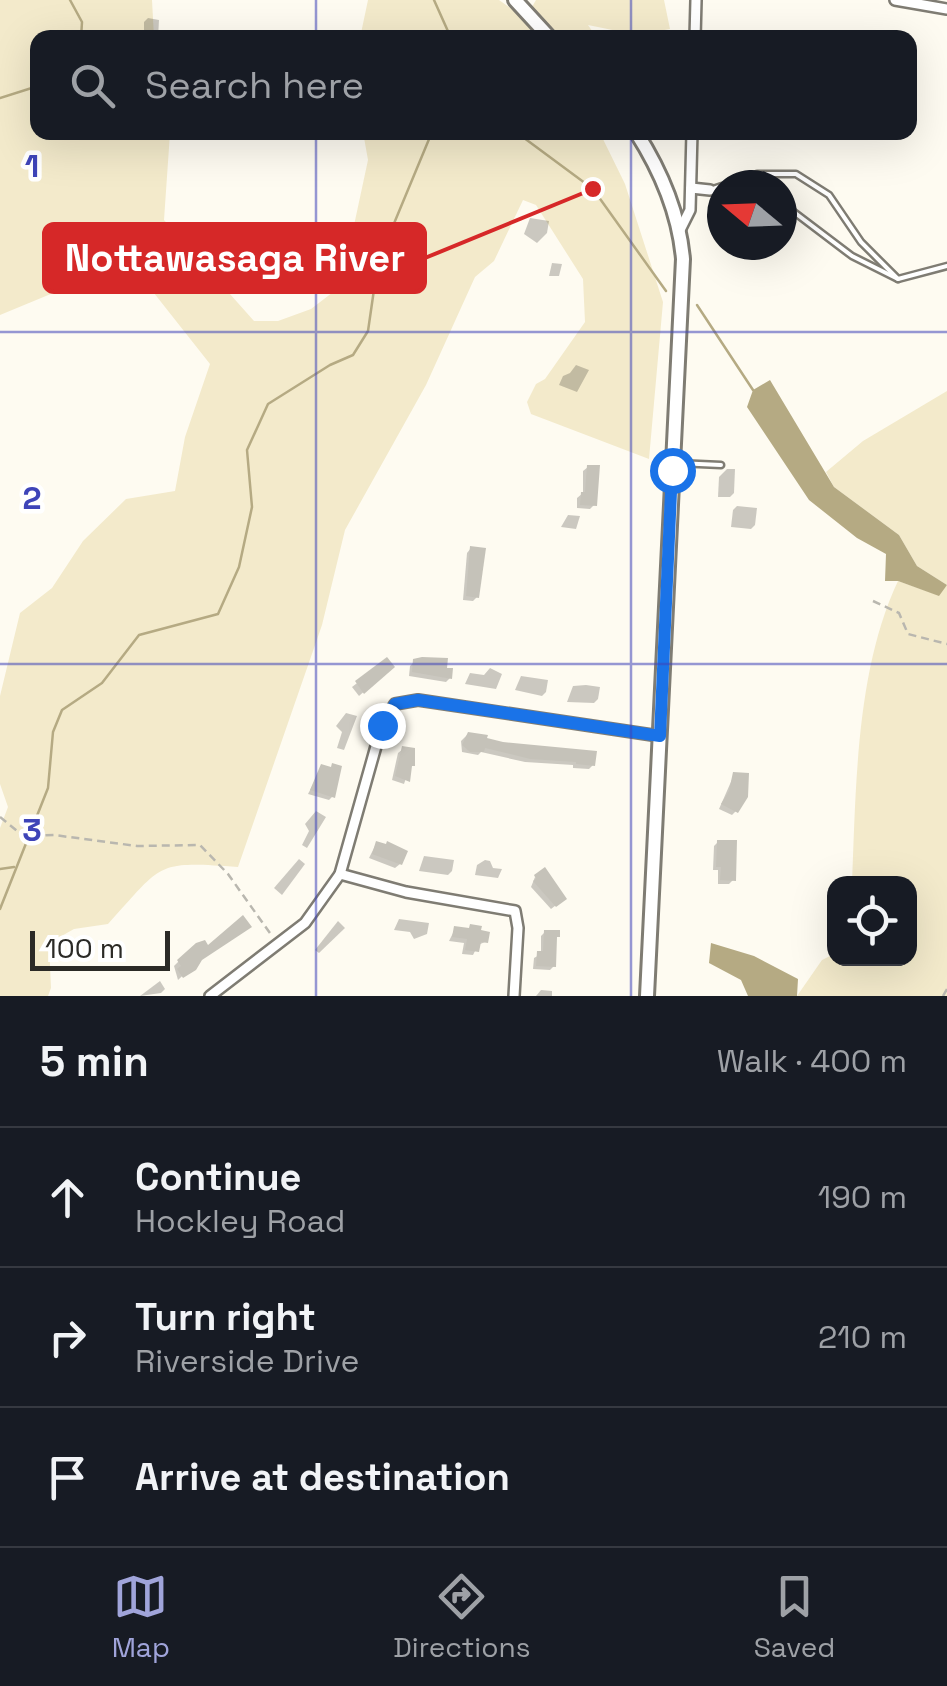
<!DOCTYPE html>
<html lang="en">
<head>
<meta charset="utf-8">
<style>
	body { margin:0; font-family:"Space Grotesk",sans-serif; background:#242831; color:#f1f3f6 }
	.controls { position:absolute; right:30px; bottom:30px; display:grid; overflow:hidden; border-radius:20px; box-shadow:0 10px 40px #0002 }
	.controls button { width:90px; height:90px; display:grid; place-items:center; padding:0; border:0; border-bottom:2px solid #363941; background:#171b24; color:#f1f3f6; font:50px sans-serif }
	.compass { position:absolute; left:707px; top:170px; width:90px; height:90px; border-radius:50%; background:#171b24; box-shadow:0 10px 40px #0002; rotate:289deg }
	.scale { position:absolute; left:30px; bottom:25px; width:140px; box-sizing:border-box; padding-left:10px; border:5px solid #2b2a26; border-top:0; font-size:28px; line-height:35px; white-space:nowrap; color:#2b2a26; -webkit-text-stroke:8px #fff; paint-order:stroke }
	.stop { position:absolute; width:30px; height:30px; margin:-22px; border:8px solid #1a73e8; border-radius:50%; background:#fff }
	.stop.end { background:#1a73e8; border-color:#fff; box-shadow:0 2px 10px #0008 }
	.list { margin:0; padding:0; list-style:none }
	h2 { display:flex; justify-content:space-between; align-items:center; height:130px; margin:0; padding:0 40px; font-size:42px }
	h2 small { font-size:32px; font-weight:400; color:#9ea1a6 }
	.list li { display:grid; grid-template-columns:65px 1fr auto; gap:30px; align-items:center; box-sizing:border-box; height:140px; padding:0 40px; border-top:2px solid #363941 }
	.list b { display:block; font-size:38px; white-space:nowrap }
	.list p { margin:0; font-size:32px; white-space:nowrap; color:#9ea1a6 }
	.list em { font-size:32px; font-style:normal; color:#9ea1a6 }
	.icon { flex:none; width:55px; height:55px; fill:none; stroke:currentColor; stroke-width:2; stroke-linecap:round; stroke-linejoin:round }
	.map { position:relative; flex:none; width:947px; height:996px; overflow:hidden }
	.search { position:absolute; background:#171b24; box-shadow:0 10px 40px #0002; left:30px; right:30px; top:30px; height:110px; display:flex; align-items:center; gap:25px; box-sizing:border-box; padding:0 35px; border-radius:20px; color:#9ea1a6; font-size:38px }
	.sheet { height:550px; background:#171b24 }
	nav { display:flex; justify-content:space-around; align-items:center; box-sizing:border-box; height:140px; border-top:2px solid #363941; background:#171b24; font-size:28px; color:#9ea1a6 }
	nav a { display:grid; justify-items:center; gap:5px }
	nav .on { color:#a0a4da }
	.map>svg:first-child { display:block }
	.green { fill:#f3eacb }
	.water { fill:#b5aa83 }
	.shadow { fill:#0003 }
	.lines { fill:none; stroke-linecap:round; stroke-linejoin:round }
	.stream { stroke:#b5aa83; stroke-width:2.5 }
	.building { fill:#c5c2b9 }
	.lane-casing { stroke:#7f7c73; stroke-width:9 }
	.street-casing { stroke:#7f7c73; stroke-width:14 }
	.secondary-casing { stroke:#7f7c73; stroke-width:18 }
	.path { stroke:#b9b7af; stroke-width:2.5; stroke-dasharray:8 5; stroke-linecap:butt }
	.lane { stroke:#fff; stroke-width:4 }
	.street { stroke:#fff; stroke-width:9 }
	.secondary { stroke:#fff; stroke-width:12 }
	.route { stroke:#1a73e8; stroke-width:12 }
	.grid { fill:none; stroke:#3e44b8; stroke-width:2.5; stroke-opacity:0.55 }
	.grid-label { font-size:32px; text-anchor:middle; font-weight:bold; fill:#3e44b8; stroke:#fff; stroke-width:9; stroke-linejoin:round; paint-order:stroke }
	.leader { fill:none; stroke:#d62828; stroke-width:4 }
	.callout-dot { fill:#d62828; stroke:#fff; stroke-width:4 }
	.callout { fill:#d62828; stroke:#d62828; stroke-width:4 }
	.callout-label { font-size:38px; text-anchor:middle; font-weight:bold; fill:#fff }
</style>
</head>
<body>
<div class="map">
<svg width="947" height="996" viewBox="0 0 947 996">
	<rect width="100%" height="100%" fill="#fefbf1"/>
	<g class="green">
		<path d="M0 0H152L154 37 38 38V132L170 133 164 220 254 321H278L311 309 341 286 368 160 363 132 600 133 625 184 663 302 649 459 531 414 527 402 536 384 545 379 585 322 583 279 536 205 523 200 494 261 475 277 426 385 345 530 322 625 238 867C154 861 164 863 108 924L74 929 49 943 51 988 48 996H0V828L8 807 0 784V696L20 613 52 588 83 541 126 499 175 491 185 437 210 364 116 245 87 279 0 315Z"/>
		<polygon points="368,0 499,0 516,12 529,12 536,0 664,0 670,29 637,35 588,25 597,38 360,38"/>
		<path d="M947 391V996H797L822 960 834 954V958H910V884L852 883C856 787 856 670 898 581L938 595 947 585 917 566 899 535 834 487 826 472 863 441Z"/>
	</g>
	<g class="water">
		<polygon points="770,380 834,487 899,535 917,566 947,585 939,596 898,581 885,581 886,554 857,538 809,500 747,407 753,390"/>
		<polygon points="711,943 754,956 798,979 797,996 748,996 741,980 709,963"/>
	</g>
	<g class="shadow">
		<polygon points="148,18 159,20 158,38 144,38 144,22"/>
		<polygon points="530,218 549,221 547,233 537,243 524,234"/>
		<polygon points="552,263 562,264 559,276 549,276"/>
		<polygon points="576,365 589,370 577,392 559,385 563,376 570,373"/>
		<polygon points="588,467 594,505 590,509 577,508 577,498 583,493 583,471"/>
		<polygon points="727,469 735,469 734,493 730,497 718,497 719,477"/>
		<polygon points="737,506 757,508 755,525 751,529 731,527 733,510"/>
		<polygon points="568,515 580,516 576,529 561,527"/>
		<polygon points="471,548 477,597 473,601 463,600 467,553"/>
		<polygon points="387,660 392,667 359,696 352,687"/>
		<polygon points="415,661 445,670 450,678 446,682 409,676 410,666"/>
		<polygon points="490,668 502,674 496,689 465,684 470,673 484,675"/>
		<polygon points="521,676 548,680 546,692 542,696 515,690"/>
		<polygon points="586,685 600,687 598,699 594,703 567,702 573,686"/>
		<polygon points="346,713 357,716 344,750 337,748 342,732 336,726"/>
		<polygon points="468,734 484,740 593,765 589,769 573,768 573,765 525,762 481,752 478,755 462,752 461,741"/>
		<polygon points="403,749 409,769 404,784 392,780 398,753"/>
		<polygon points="322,767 333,796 329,800 308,794"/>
		<polygon points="734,775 736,811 732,815 719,809"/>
		<polygon points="316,811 326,817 307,848 302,845 309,831 305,824"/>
		<polygon points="718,842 733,880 729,884 718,884 718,870 713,870 714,846"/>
		<polygon points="376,844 400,864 395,868 369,858"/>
		<polygon points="424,856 454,860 452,871 448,875 419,871"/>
		<polygon points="299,859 305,864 282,895 274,888"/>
		<polygon points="485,860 490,861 493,868 502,869 498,878 475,875 477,865"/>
		<polygon points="535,877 560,902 551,909 531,887"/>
		<polygon points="399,919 429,923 427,934 414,939 410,932 394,930"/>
		<polygon points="338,921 345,928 319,953 315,950"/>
		<polygon points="455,929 485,942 478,945 473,955 462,954 464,943 449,941"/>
		<polygon points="545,932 554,940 554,966 550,970 533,969 534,958 541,954 541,936"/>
		<polygon points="188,952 198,961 178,980 174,966"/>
		<polygon points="160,981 165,989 161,993 140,996"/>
		<polygon points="541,990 552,991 552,996 536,996"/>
	</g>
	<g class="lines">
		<g class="stream">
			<polyline points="70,0 82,22 81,38"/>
			<polyline points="434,0 451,38"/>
			<polyline points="0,98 38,86"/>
			<polyline points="516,132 593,189 666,291"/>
			<polyline points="697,305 753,390"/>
			<polyline points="0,869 14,867"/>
			<polyline points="0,909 48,788 53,732 62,710 102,683 139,635 218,614 239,567 252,507 247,450 268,404 330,365 353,355 368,331 378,262 432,132"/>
		</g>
	</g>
	<g class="building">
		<polygon points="587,465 600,465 597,506 580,505 581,492 585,492"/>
		<polygon points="470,546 486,548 479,598 466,596"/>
		<polygon points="387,657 395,667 364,694 355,681"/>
		<polygon points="422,657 448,658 447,668 453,668 452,679 412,672 413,659"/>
		<polygon points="468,732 488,735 487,738 503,742 597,751 595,766 576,764 576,762 530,759 485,748 484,752 470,752 462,745"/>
		<polygon points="402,746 415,748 415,766 412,766 410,782 395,776"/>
		<polygon points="332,763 342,766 335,798 310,790 321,764 331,767"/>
		<polygon points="733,772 749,773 748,797 738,813 721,804 729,791"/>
		<polygon points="717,840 737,840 736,881 720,880 721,867 716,867"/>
		<polygon points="376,841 386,844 387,841 408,851 402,865 372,854"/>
		<polygon points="545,867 567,899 556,907 533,881 536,879 534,875"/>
		<polygon points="243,915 252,927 202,960 196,970 183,978 177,969 181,966 177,960 196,943 205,940 208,945"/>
		<polygon points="470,924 482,926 481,930 490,932 488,943 481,942 479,952 465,950 467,939 452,937 454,926 469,928"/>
		<polygon points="544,930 560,930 560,937 557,937 556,967 536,966 537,951 543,951"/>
	</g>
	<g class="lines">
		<g class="lane-casing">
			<g id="lane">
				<polyline points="726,185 757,174 796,174 829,195 861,242 898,279"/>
				<polyline points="710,190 722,186"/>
				<polyline points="782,203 852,256 898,279 947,266"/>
				<polyline points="677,463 721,465"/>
			</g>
		</g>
		<g class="street-casing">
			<g id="street">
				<polyline points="895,0 947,9"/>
				<polyline points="695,38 696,0"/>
				<polyline points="691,188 710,190"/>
				<polyline points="680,230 690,210 692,132"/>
				<polyline points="340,874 406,892 515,911 518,928 514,996"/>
				<polyline points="210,996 305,923 340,874 382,725 395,704 418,700 659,736"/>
			</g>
		</g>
		<g class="secondary-casing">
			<g id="secondary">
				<polyline points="515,0 550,38"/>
				<path d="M636 132C661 171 679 214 683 259L647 996"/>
			</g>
		</g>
		<g class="path">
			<polyline points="873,601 899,613 908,634 947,644"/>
			<polyline points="0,817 22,835 30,836 54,835 137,846 200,845 228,874 272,936"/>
			<polyline points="943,996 947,989"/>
		</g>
		<use href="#lane" class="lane"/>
		<use href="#street" class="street"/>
		<use href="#secondary" class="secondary"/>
	</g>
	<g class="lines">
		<polyline class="route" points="382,725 395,704 418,700 660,736 672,470"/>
	</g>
	<path class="grid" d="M316 0V38M631 0V38M316 132V996M631 132V996M0 332H947M0 664H947"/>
	<g class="grid-label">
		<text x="32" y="177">1</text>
		<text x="32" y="509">2</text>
		<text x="32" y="841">3</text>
	</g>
	<path class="leader" d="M593 189L425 258"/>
	<circle class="callout-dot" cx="593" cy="189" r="10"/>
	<rect class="callout" x="44" y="224" width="381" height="68" rx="10"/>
	<g class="callout-label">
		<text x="235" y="271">Nottawasaga River</text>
	</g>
</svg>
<div class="controls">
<button><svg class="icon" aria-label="locate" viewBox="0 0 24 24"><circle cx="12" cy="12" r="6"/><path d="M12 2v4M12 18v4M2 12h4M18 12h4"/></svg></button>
</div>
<svg class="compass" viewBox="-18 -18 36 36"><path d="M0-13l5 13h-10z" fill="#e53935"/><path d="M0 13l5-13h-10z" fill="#9ea1a6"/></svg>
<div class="scale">100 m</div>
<div class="stop" style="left:672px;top:470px"></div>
<div class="stop end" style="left:382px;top:725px"></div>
<div class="search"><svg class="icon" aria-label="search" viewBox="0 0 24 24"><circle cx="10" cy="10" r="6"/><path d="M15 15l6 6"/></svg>Search here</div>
</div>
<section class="sheet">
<h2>5 min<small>Walk · 400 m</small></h2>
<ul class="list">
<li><svg class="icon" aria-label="ahead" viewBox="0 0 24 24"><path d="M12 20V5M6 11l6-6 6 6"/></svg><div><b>Continue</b><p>Hockley Road</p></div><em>190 m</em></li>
<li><svg class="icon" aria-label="right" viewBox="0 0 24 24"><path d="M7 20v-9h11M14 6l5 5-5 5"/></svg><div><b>Turn right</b><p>Riverside Drive</p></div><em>210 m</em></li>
<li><svg class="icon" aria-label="arrive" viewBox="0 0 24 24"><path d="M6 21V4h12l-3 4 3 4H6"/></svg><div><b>Arrive at destination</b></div></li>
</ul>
</section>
<nav>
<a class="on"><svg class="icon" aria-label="map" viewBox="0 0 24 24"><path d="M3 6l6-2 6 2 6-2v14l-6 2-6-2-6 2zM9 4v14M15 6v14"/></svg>Map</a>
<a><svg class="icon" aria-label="directions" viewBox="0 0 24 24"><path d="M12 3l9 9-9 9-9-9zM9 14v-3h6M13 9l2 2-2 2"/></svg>Directions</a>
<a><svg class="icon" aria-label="saved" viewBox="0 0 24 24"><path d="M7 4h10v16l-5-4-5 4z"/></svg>Saved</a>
</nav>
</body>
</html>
